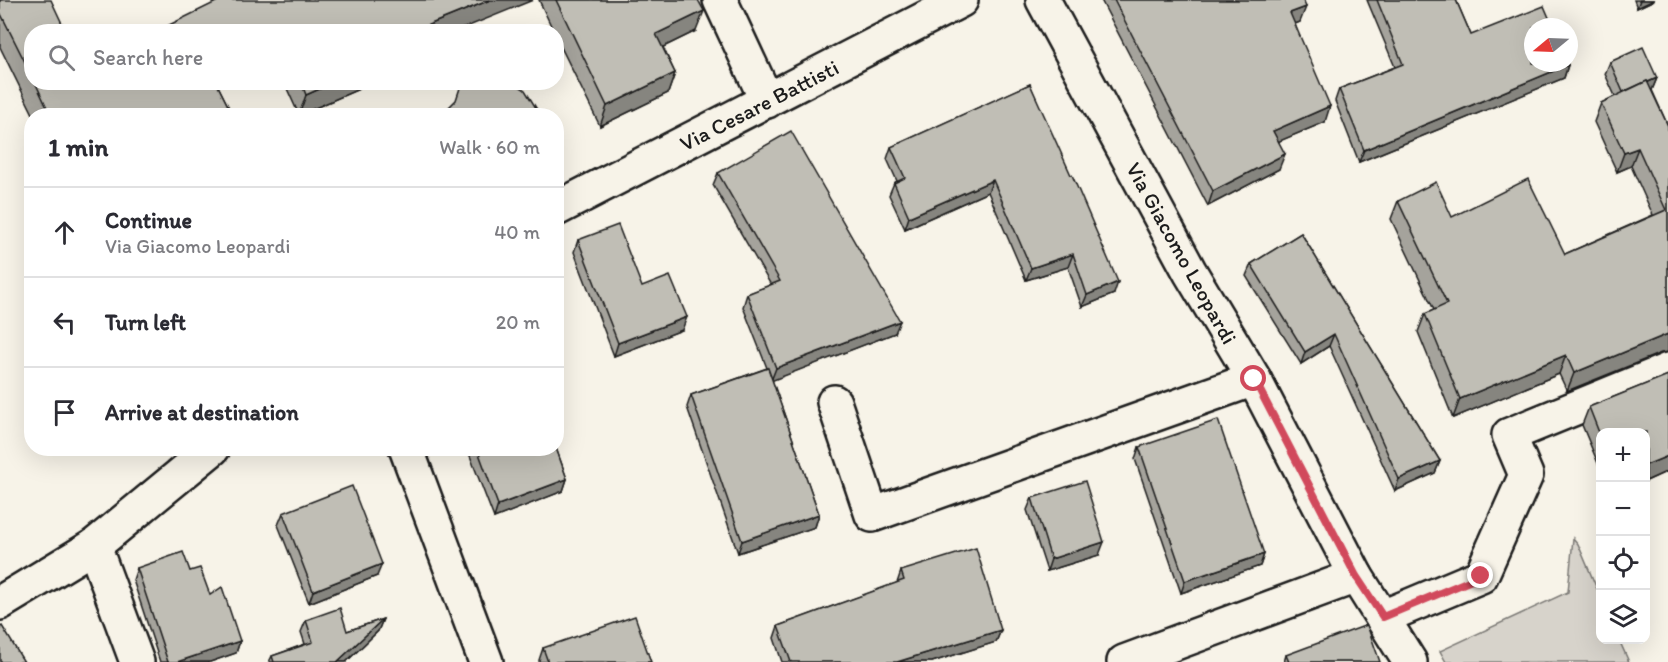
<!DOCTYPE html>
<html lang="en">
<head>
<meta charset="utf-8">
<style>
	body { margin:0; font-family:Itim,sans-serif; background:#f7f7f7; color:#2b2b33 }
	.controls { position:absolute; right:18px; bottom:18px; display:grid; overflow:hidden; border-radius:12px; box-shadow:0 6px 24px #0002 }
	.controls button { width:54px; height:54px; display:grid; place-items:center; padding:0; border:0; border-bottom:2px solid #e1e1e2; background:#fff; color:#2b2b33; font:30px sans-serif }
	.compass { position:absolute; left:1524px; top:18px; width:54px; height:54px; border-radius:50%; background:#fff; box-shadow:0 6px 24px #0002; rotate:251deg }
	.stop { position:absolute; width:18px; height:18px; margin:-14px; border:4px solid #d1495b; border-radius:50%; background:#fff }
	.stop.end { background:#d1495b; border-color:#fff; box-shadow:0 2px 6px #0008 }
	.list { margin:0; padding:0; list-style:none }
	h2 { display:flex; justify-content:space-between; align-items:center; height:78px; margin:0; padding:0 24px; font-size:26px }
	h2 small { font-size:20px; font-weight:400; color:#7c7c81 }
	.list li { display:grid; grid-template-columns:39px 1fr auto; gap:18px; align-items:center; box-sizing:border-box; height:90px; padding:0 24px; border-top:2px solid #e1e1e2 }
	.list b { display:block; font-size:22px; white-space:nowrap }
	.list p { margin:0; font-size:20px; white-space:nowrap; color:#7c7c81 }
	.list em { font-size:20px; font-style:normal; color:#7c7c81 }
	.icon { flex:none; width:33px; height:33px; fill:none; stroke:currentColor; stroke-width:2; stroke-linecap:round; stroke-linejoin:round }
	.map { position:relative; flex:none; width:1668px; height:662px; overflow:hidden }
	.search { position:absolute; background:#fff; box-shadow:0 6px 24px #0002; left:24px; top:24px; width:540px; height:66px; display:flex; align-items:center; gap:15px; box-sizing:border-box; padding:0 21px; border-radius:24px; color:#7c7c81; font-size:22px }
	.panel { position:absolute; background:#fff; box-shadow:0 6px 24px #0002; left:24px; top:108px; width:540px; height:348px; border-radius:24px }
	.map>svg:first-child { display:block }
	.green { fill:#d7d3cb; stroke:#7a7874; stroke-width:1.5 }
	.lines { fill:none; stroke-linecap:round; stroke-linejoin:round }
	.minor-casing { stroke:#1c1c1c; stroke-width:38 }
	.minor { stroke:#f7f3e8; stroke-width:33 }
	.wall { fill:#a5a39c; stroke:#1c1c1c; stroke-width:1.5 }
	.shaded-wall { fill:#86857f; stroke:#1c1c1c; stroke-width:1.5 }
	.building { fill:#c0beb5; stroke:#1c1c1c; stroke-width:1.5 }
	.route { stroke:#d1495b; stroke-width:8 }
	.labels { text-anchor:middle; stroke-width:5; stroke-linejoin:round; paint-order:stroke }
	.street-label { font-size:22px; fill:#1c1c1c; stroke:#f7f3e8 }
</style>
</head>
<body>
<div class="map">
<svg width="1668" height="662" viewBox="0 0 1668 662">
	<rect width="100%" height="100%" fill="#f7f3e8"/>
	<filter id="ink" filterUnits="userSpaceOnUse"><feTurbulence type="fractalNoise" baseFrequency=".0167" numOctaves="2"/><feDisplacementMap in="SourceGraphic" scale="12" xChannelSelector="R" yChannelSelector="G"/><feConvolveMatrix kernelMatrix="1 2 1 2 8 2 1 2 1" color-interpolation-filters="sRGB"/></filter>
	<g filter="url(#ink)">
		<polygon class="green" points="1573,538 1578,544 1600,596 1600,640 1619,640 1629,662 1446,662 1440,651 1568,592"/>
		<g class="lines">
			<g class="minor-casing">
				<g id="minor">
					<polyline points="720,0 767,101"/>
					<polyline points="1043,0 1190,272 1254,379 1356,576 1410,662"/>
					<polyline points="556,209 961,0"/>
					<polyline points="834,402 872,515 1254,379"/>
					<polyline points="406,448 486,662"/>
					<polyline points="94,546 137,662"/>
					<polyline points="0,603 94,546 213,448"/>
					<polyline points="1383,617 1481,576 1526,475 1509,435 1668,370"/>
					<polyline points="1124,662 1356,576"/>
				</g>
			</g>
			<use href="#minor" class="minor"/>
		</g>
		<g class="wall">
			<polygon points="0,0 32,32 32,82 216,82 233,116 34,116 0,47"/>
			<polygon points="539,0 698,0 696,31 663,47 675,73 668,93 600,126 556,37 556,32 554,32"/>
			<polygon points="1101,0 1303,0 1300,22 1295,24 1325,122 1279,141 1279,169 1208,206"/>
			<polygon points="1367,0 1456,0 1471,35 1568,65 1564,78 1359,162 1335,101 1339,89 1395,67"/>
			<polygon points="1634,0 1654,0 1637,8"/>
			<polygon points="1610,62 1657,78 1652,90 1668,126 1668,352 1661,353 1567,391 1559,374 1453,418 1418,332 1425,314 1434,310 1391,219 1398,201 1452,217 1565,254 1653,215 1631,166 1617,172 1594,122 1601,103 1615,96 1605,74"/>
			<polygon points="284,82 361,82 359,89 299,115"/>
			<polygon points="1030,84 1114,294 1082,307 1068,267 1026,280 988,192 905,229 889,195 894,183 897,181 887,159 891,147"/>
			<polygon points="718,173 895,333 772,380 819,514 815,527 738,553 687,407 691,395 767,368 743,307 747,294 771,285 713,185"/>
			<polygon points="1301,233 1440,461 1435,473 1395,491 1329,346 1301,364 1246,276 1251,264"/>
			<polygon points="578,240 642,287 682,330 614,356 574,252"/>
			<polygon points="1668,375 1668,471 1646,481 1646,432 1600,432 1600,468 1582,425 1589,407"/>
			<polygon points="1139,447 1264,554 1260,566 1181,593 1135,459"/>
			<polygon points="467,448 556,448 567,479 563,491 494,518"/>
			<polygon points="1032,498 1099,555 1047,571 1027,510"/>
			<polygon points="283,513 377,576 309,603 278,525"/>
			<polygon points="137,568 190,571 210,595 240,641 236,653 210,662 160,662 133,580"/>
			<polygon points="901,571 1001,630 996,642 932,662 782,662 774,638 778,626 897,583"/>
			<polygon points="383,619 378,631 346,662 269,662 272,656 305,644 301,632 306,620 347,631"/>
			<polygon points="543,648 651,662 539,662 539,660"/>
			<polygon points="1286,655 1380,662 1284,662"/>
		</g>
		<g class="shaded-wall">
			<polygon points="490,0 533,0 454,32 411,32"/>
			<polygon points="1640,0 1654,0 1637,8"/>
			<polygon points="1306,7 1300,22 1285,28 1290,13"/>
			<polygon points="704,11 696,31 649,54 656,34"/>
			<polygon points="1568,65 1564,78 1359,162 1364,150"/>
			<polygon points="675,73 668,93 600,126 607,106"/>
			<polygon points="1657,78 1652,90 1624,93"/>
			<polygon points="335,82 361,82 359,89 299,115 306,95"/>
			<polygon points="1330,106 1325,122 1268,146 1273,131"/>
			<polygon points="1638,148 1631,166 1617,172 1624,153"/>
			<polygon points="1285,154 1279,169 1208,206 1213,191"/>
			<polygon points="993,180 988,192 905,229 909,217"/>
			<polygon points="1073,254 1068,267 1026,280 1031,268"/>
			<polygon points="1118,282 1114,294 1082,307 1087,295"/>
			<polygon points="687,317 682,330 614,356 618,343"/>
			<polygon points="900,321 895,333 771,381 776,368"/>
			<polygon points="1334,334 1329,346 1301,364 1305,352"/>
			<polygon points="1668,334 1668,352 1661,353 1567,391 1574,373"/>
			<polygon points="1566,355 1559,374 1453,418 1460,399"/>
			<polygon points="1668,456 1668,471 1646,481 1646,465"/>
			<polygon points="1440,461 1435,473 1395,491 1399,479"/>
			<polygon points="567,479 563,491 494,518 498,505"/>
			<polygon points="819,514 815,527 738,553 742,541"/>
			<polygon points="1104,542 1099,555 1047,571 1051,559"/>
			<polygon points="1264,554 1260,566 1181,593 1185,581"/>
			<polygon points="382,564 377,576 309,603 313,591"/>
			<polygon points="383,619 378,631 346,662 337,662"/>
			<polygon points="1001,630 996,642 932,662 897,662"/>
			<polygon points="240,641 236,653 210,662 177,662"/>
		</g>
		<g class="building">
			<polygon points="0,0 51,0 66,32 32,32 32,76 0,12"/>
			<polygon points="220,0 490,0 411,32 155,32"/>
			<polygon points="556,0 698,0 704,11 656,34 675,73 607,106"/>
			<polygon points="1114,0 1303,0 1306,7 1290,13 1330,106 1273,131 1285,154 1213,191"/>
			<polygon points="1377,0 1456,0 1471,35 1544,6 1553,27 1533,27 1533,63 1567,63 1568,65 1364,150 1339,89 1403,64"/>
			<polygon points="1643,47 1657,78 1648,82 1647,81 1623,92 1610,62"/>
			<polygon points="1647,81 1668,126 1668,334 1574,373 1566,355 1460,399 1425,314 1447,304 1398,201 1436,182 1452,217 1528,179 1565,254 1666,210 1638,148 1624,153 1601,103"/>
			<polygon points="35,82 216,82 233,116 111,116 110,114 106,116 51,116"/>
			<polygon points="301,82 335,82 306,95"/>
			<polygon points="462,82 513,82 525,90 541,116 440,116 456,100"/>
			<polygon points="1030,84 1071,175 1072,175 1118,282 1087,295 1073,254 1031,268 993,180 909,217 894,183 905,178 891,147"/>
			<polygon points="791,131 900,321 776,368 747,294 780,281 718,173"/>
			<polygon points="618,225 642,287 670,276 687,317 618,343 578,240"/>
			<polygon points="1301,233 1440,461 1399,479 1334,334 1305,352 1251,264"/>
			<polygon points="768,368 819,514 742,541 691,395"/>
			<polygon points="1668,375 1668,456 1646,465 1646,432 1600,432 1600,435 1589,407"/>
			<polygon points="1218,420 1264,554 1185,581 1139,447"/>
			<polygon points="477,448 556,448 567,479 498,505"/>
			<polygon points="1085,481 1104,542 1051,559 1032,498"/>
			<polygon points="352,486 382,564 313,591 283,513"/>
			<polygon points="976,548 1001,630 897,662 791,662 778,626 904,580 901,571"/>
			<polygon points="183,552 190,571 200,568 210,595 222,587 240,641 177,662 168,662 137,568"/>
			<polygon points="340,608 347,631 383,619 337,662 274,662 272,656 313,642 306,620"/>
			<polygon points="635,616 651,662 548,662 543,648"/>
			<polygon points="1367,625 1380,662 1289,662 1286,655"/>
			<polygon points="2,626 24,662 0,662 0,627"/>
		</g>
	</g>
	<g class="lines" filter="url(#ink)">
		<polyline class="route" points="1254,379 1356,576 1383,617 1481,576"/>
	</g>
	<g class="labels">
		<g class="street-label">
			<text transform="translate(759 105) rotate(-27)" y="8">Via Cesare Battisti</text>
			<text transform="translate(1182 253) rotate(61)" y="8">Via Giacomo Leopardi</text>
		</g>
	</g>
</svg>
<div class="controls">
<button>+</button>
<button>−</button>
<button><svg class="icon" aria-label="locate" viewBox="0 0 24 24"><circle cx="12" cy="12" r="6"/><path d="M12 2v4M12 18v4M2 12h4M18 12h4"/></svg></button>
<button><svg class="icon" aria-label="layers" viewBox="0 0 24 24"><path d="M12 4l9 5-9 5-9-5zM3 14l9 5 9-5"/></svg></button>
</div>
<svg class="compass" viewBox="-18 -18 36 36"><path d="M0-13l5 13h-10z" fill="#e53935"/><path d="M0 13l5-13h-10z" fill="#7c7c81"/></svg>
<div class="stop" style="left:1254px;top:379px"></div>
<div class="stop end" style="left:1481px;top:576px"></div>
<div class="search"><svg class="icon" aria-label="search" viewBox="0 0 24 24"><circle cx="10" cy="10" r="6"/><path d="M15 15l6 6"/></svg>Search here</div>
<section class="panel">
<h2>1 min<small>Walk · 60 m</small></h2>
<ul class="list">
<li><svg class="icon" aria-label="ahead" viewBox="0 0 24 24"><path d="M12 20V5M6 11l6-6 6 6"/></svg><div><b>Continue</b><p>Via Giacomo Leopardi</p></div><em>40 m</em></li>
<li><svg class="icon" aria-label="left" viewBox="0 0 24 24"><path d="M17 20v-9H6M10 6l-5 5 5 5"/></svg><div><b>Turn left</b></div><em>20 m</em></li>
<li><svg class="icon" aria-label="arrive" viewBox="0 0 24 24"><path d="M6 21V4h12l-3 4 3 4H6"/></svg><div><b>Arrive at destination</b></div></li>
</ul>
</section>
</div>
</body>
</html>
